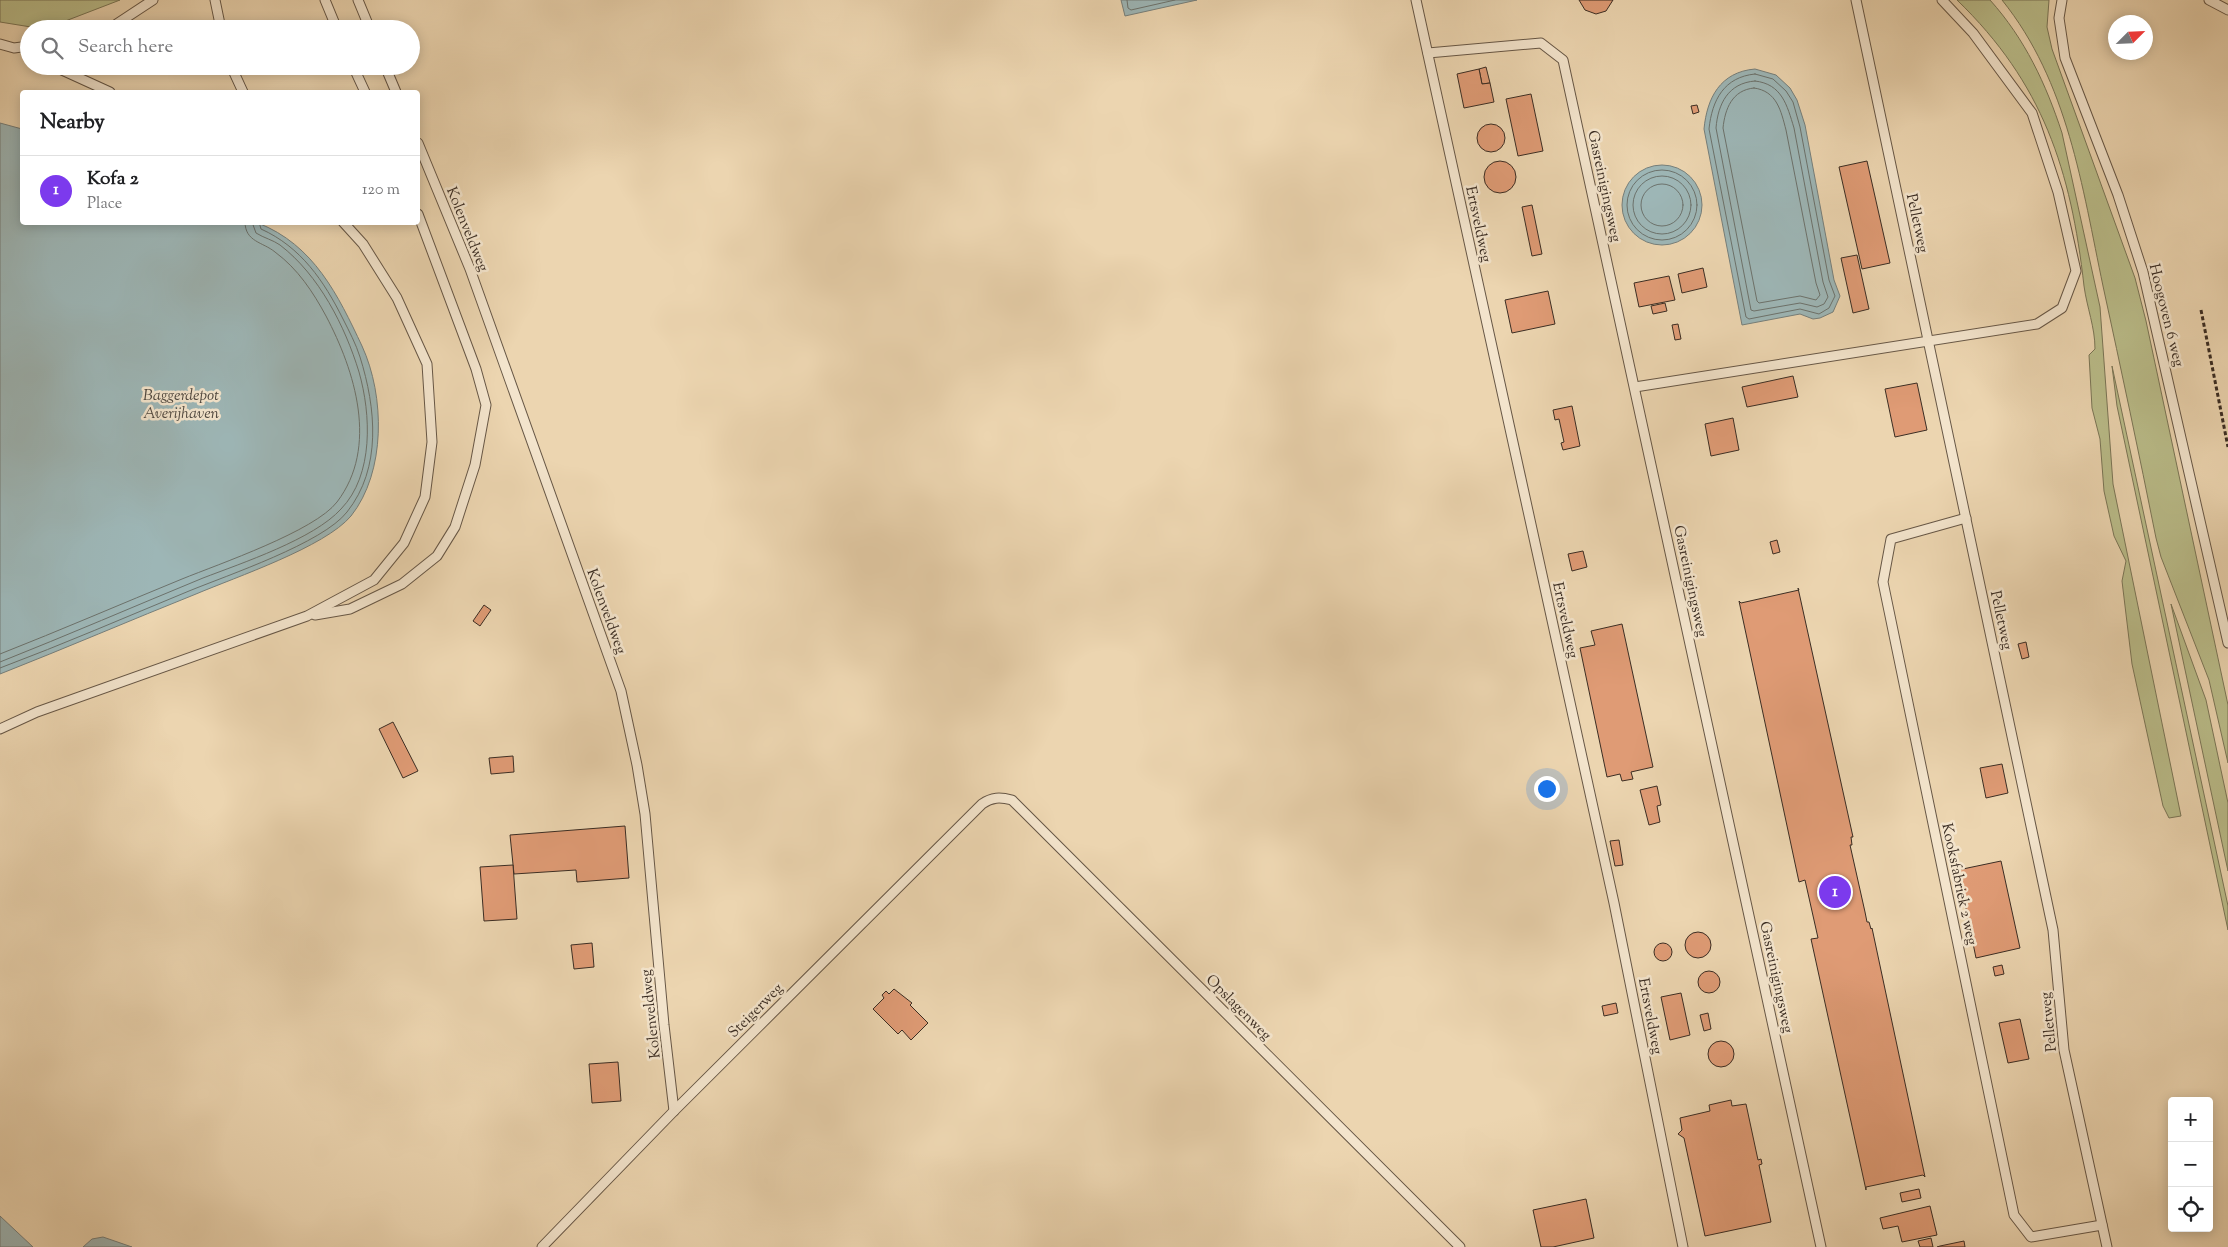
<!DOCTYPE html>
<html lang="en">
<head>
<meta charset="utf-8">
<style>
	body { margin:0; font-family:"Sorts Mill Goudy",serif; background:#f2f2f2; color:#202124 }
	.controls { position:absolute; right:15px; bottom:15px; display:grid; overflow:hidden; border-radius:5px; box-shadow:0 2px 12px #0003 }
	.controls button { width:45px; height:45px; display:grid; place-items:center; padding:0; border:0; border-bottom:1px solid #e0e0e0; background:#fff; color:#202124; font:25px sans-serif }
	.compass { position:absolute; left:2108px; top:15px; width:45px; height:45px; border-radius:50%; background:#fff; box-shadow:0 2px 12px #0003; rotate:66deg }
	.you { position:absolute; left:1546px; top:788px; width:18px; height:18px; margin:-12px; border:4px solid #fff; border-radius:50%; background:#1a73e8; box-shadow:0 0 0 8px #1a73e833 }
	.badge { display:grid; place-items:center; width:32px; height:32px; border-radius:50%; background:#7c3aed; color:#fff; font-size:16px; font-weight:700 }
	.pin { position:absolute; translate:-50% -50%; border:2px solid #fff; box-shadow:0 1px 5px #0006 }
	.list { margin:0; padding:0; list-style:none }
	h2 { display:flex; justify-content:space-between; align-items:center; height:65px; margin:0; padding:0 20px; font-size:21px }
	h2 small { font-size:16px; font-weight:400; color:#757577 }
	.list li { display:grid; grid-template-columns:32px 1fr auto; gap:15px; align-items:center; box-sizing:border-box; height:70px; padding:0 20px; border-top:1px solid #e0e0e0 }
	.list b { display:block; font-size:19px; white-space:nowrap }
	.list p { margin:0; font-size:16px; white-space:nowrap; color:#757577 }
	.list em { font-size:16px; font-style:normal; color:#757577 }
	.icon { flex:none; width:28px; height:28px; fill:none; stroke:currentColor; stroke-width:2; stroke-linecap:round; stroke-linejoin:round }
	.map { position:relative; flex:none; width:2228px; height:1247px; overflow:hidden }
	.search { position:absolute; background:#fff; box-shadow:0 2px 12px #0003; left:20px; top:20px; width:400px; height:55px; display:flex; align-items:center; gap:12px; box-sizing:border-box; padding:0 18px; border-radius:28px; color:#757577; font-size:19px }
	.panel { position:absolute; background:#fff; box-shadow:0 2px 12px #0003; left:20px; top:90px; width:400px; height:135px; border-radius:5px }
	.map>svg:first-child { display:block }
	.green { fill:#babd8a; stroke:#7a7556 }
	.water { fill:#9db6b6; stroke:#767f7b }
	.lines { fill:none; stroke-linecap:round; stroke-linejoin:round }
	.shore { stroke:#6c726c; stroke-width:1 }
	.building { fill:#df9b75; stroke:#3b2d23 }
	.service-casing { stroke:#675746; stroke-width:11 }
	.path { stroke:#3b2d23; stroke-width:3; stroke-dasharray:4 2.5; stroke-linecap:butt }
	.service { stroke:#f3e4cc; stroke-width:9 }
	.labels { text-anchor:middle; stroke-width:5; stroke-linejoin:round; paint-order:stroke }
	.street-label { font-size:15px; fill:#3b2d23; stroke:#f3e4cc }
	.water-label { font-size:16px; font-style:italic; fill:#4f4840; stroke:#f3e4cc }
</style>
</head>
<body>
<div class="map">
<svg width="2228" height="1247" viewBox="0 0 2228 1247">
	<rect width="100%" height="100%" fill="#ecd5b0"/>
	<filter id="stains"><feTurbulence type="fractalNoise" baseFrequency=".004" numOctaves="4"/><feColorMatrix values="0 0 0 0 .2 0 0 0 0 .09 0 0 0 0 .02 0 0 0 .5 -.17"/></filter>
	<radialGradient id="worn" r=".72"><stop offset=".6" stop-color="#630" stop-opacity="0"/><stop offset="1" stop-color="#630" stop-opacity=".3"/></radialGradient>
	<g class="green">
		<polygon points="0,0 120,0 55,25 31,27 0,22"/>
		<path d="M1957 0H1990C2025 39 2046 84 2062 133L2100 307 2113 484 2181 816 2169 818 2163 806 2132 664 2122 581 2126 561 2114 536 2104 491 2100 439 2092 408 2089 355 2095 349C2095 327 2087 308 2084 286 2071 170 2043 83 1957 0Z"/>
		<path d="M2002 0H2049L2047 27 2052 49 2135 278 2146 321 2228 705V763L2209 680 2161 557 2156 538C2139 453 2121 369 2103 286 2082 186 2068 82 2002 0Z"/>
		<polygon points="2112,366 2228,906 2228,930 2117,406"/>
		<polygon points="2171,604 2206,700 2228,803 2228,871"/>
	</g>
	<g class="water">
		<polygon points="1121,0 1197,0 1125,16"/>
		<path d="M1755 69 1776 75 1790 88 1797 100 1805 125 1834 280 1840 296 1833 312 1820 318 1813 319 1800 314 1742 325 1704 129C1707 98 1720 72 1755 69Z"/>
		<path d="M0 123 22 129V222L258 223C314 245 338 295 362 346 385 396 386 472 351 516 325 547 236 577 196 594 131 620 66 648 0 674Z"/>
		<circle cx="1662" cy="205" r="40"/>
		<polygon points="0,1216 33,1247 0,1247"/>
		<polygon points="103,1237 132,1247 83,1247 92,1239"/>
	</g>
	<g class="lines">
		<g class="shore">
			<polyline points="1127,0 1128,8 1131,10 1175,0"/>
			<path d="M1755 74 1773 79 1786 91 1793 102 1800 127 1829 280 1835 296 1829 308 1819 314 1800 309 1749 319 1746 317 1709 129C1712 100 1724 77 1755 74Z"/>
			<path d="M1755 81C1782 84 1787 105 1794 128L1823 282 1828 297 1824 304 1817 307 1800 303 1754 311 1751 310 1716 128C1718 104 1728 83 1755 81Z"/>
			<path d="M1754 88C1777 91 1781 111 1786 130L1816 283 1820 295 1816 300 1800 296 1759 303 1757 301 1723 128C1725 109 1732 90 1754 88Z"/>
			<circle cx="1662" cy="205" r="35"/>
			<circle cx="1662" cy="205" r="29"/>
			<circle cx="1662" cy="205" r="21"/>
			<path d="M0 654C61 630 121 604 182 579 219 564 315 531 337 502 379 447 355 371 326 316 313 292 298 269 275 252 263 242 245 242 245 222"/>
			<path d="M0 662C68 635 135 606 203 578 242 563 314 539 341 509 374 475 371 414 359 372 345 326 319 275 280 245 273 240 264 238 256 233L252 222"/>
			<path d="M0 668C64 644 126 617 189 591 228 575 323 543 347 512 382 468 376 408 360 357 356 344 349 331 343 319 324 281 301 247 261 229L259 222"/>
		</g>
	</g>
	<g class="building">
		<polygon points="1579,0 1613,0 1606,11 1596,14 1585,10"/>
		<polygon points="1486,67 1490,83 1482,84 1479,69"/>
		<polygon points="1479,69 1482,84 1490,83 1494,102 1464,108 1457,74"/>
		<polygon points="1531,94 1543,151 1518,156 1506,99"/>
		<polygon points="1697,105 1699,112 1693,114 1691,106"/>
		<circle cx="1491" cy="138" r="14"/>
		<polygon points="1867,161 1890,263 1862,269 1839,167"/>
		<circle cx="1500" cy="177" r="16"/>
		<polygon points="1532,205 1542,254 1532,256 1522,207"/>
		<polygon points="1857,255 1869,309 1853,313 1841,258"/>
		<polygon points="1703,268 1707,287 1682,293 1678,274"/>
		<polygon points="1669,276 1675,300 1639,307 1634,283"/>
		<polygon points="1548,291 1555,324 1512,333 1505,300"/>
		<polygon points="1665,303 1667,311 1653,314 1651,306"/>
		<polygon points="1678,324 1681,339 1675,340 1672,325"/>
		<polygon points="1793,376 1798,397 1747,407 1742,387"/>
		<polygon points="1917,383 1927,430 1895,437 1885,389"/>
		<polygon points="1572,406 1580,446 1563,450 1561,443 1564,442 1559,419 1555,420 1553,410"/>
		<polygon points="1733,418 1739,450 1711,456 1705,424"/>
		<polygon points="1777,540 1780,552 1773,554 1770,542"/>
		<polygon points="1583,551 1587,567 1572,571 1568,554"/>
		<polygon points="1798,588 1853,837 1851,837 1852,845 1850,845 1865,912 1867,922 1869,922 1871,929 1872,928 1925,1177 1923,1175 1866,1187 1866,1190 1811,939 1818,938 1805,880 1799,882 1739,601 1741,603 1799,590"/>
		<polygon points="484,605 491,610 480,626 473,621"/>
		<polygon points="1622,624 1653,767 1631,772 1633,779 1622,781 1620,774 1607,777 1580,648 1595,645 1591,631"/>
		<polygon points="2026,642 2029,657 2022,659 2018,644"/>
		<polygon points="393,722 418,771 403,778 379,729"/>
		<polygon points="513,756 514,772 491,774 489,758"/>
		<polygon points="2002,764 2008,793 1986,798 1980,768"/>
		<polygon points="1657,786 1661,805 1657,806 1660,822 1649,825 1640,790"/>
		<polygon points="625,826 629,878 577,882 576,870 514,874 510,835"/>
		<polygon points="1619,840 1623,865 1615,866 1610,841"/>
		<polygon points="2001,861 2020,948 1976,958 1958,870"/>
		<polygon points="513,865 517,919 484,921 480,867"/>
		<circle cx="1698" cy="945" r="13"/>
		<circle cx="1663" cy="952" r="9"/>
		<polygon points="592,943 594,967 574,969 571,945"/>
		<polygon points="2002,965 2004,974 1995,976 1993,967"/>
		<circle cx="1709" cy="982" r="11"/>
		<polygon points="894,989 912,1003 910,1005 928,1023 911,1040 902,1030 898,1034 873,1009 884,998 882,995 886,991 889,994"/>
		<polygon points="1681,993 1690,1035 1670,1040 1661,997"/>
		<polygon points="1616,1003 1618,1013 1604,1016 1602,1006"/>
		<polygon points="1708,1013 1711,1029 1704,1031 1700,1015"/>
		<polygon points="2020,1019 2029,1059 2008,1063 1999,1023"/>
		<circle cx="1721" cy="1054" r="13"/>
		<polygon points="618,1062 621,1101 592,1103 589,1064"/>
		<polygon points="1731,1100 1732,1106 1746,1104 1758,1160 1761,1159 1762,1164 1759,1165 1771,1222 1705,1236 1684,1138 1678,1134 1682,1130 1680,1118 1710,1111 1709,1105"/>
		<polygon points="1919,1189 1921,1198 1902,1202 1900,1193"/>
		<polygon points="1586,1199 1594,1238 1553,1247 1541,1247 1533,1210"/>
		<polygon points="1930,1206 1937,1235 1902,1242 1898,1226 1883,1229 1880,1218"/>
		<polygon points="1931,1238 1933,1247 1920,1247 1918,1241"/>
		<polygon points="1964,1241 1965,1247 1937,1247 1940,1246"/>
	</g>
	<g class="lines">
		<g class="service-casing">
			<g id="service">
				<polyline points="215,0 221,29"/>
				<polyline points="325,0 337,29"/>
				<polyline points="358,0 370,29"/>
				<polyline points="1416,0 1614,903 1683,1247"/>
				<polyline points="1856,0 2053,930 2064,1050 2107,1247"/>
				<polyline points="2062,0 2059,18 2065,58 2118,195 2143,272 2228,643"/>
				<polyline points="2209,0 2228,10"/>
				<polyline points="104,29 115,25 153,0"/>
				<polyline points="0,44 14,48 29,46"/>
				<polyline points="1428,53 1541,43 1563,60 1821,1247"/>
				<polyline points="53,66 110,92"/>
				<polyline points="231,66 243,92"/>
				<polyline points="353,66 365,92"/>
				<polyline points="385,66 396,92"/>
				<polyline points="418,143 470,269 621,691 637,765 645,814 664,1025 674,1111"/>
				<polyline points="1635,387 2037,324 2062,308 2076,271 2058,192 2032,113 1973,33 1942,0"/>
				<polyline points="1966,518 1891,539 1883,582 2014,1215 2031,1237 2102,1225"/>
				<polyline points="315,615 350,609 402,584 437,556 455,527 475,465 486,405 476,369 418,214"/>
				<polyline points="0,729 37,712 307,616 374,580 404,543 425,497 432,442 427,364 397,298 363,244 343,222"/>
				<path d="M542 1247 674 1111 982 804C992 797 1000 797 1012 800L1460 1247"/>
			</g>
		</g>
		<polyline class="path" points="2201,310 2228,447"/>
		<use href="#service" class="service"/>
	</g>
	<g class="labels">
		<g class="street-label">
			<text transform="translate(1605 186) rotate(78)" y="5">Gasreinigingsweg</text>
			<text transform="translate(1918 223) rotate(78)" y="5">Pelletweg</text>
			<text transform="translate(1479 224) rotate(78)" y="5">Ertsveldweg</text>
			<text transform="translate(468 229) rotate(68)" y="5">Kolenveldweg</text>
			<text transform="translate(2167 315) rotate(76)" y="5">Hoogoven 6 weg</text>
			<text transform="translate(1691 581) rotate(78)" y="5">Gasreinigingsweg</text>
			<text transform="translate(607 611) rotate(70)" y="5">Kolenveldweg</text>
			<text transform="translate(1566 620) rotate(78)" y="5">Ertsveldweg</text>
			<text transform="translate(2002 620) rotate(78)" y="5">Pelletweg</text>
			<text transform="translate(1960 884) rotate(78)" y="5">Kooksfabriek 2 weg</text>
			<text transform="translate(1777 977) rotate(78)" y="5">Gasreinigingsweg</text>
			<text transform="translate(1239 1007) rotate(45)" y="5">Opslagenweg</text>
			<text transform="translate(755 1010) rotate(-45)" y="5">Steigerweg</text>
			<text transform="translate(650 1014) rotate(-96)" y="5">Kolenveldweg</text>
			<text transform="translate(1651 1016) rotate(79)" y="5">Ertsveldweg</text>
			<text transform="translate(2048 1022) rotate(-96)" y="5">Pelletweg</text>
		</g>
		<g class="water-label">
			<text x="181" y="400">Baggerdepot<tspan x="181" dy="18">Averijhaven</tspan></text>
		</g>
	</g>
	<rect width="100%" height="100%" filter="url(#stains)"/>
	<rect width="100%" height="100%" fill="url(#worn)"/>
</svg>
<div class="controls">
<button>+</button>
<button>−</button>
<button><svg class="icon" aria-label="locate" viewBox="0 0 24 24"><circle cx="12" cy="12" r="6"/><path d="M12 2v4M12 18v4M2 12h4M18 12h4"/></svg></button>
</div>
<svg class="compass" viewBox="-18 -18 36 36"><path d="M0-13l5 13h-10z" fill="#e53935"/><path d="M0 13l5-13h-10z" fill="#757577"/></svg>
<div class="you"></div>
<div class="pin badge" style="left:1835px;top:892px">1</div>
<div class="search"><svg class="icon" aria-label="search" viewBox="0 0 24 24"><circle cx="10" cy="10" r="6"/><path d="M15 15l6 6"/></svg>Search here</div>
<section class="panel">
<h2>Nearby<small></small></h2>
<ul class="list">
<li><span class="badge">1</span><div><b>Kofa 2</b><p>Place</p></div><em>120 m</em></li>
</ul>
</section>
</div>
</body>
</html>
